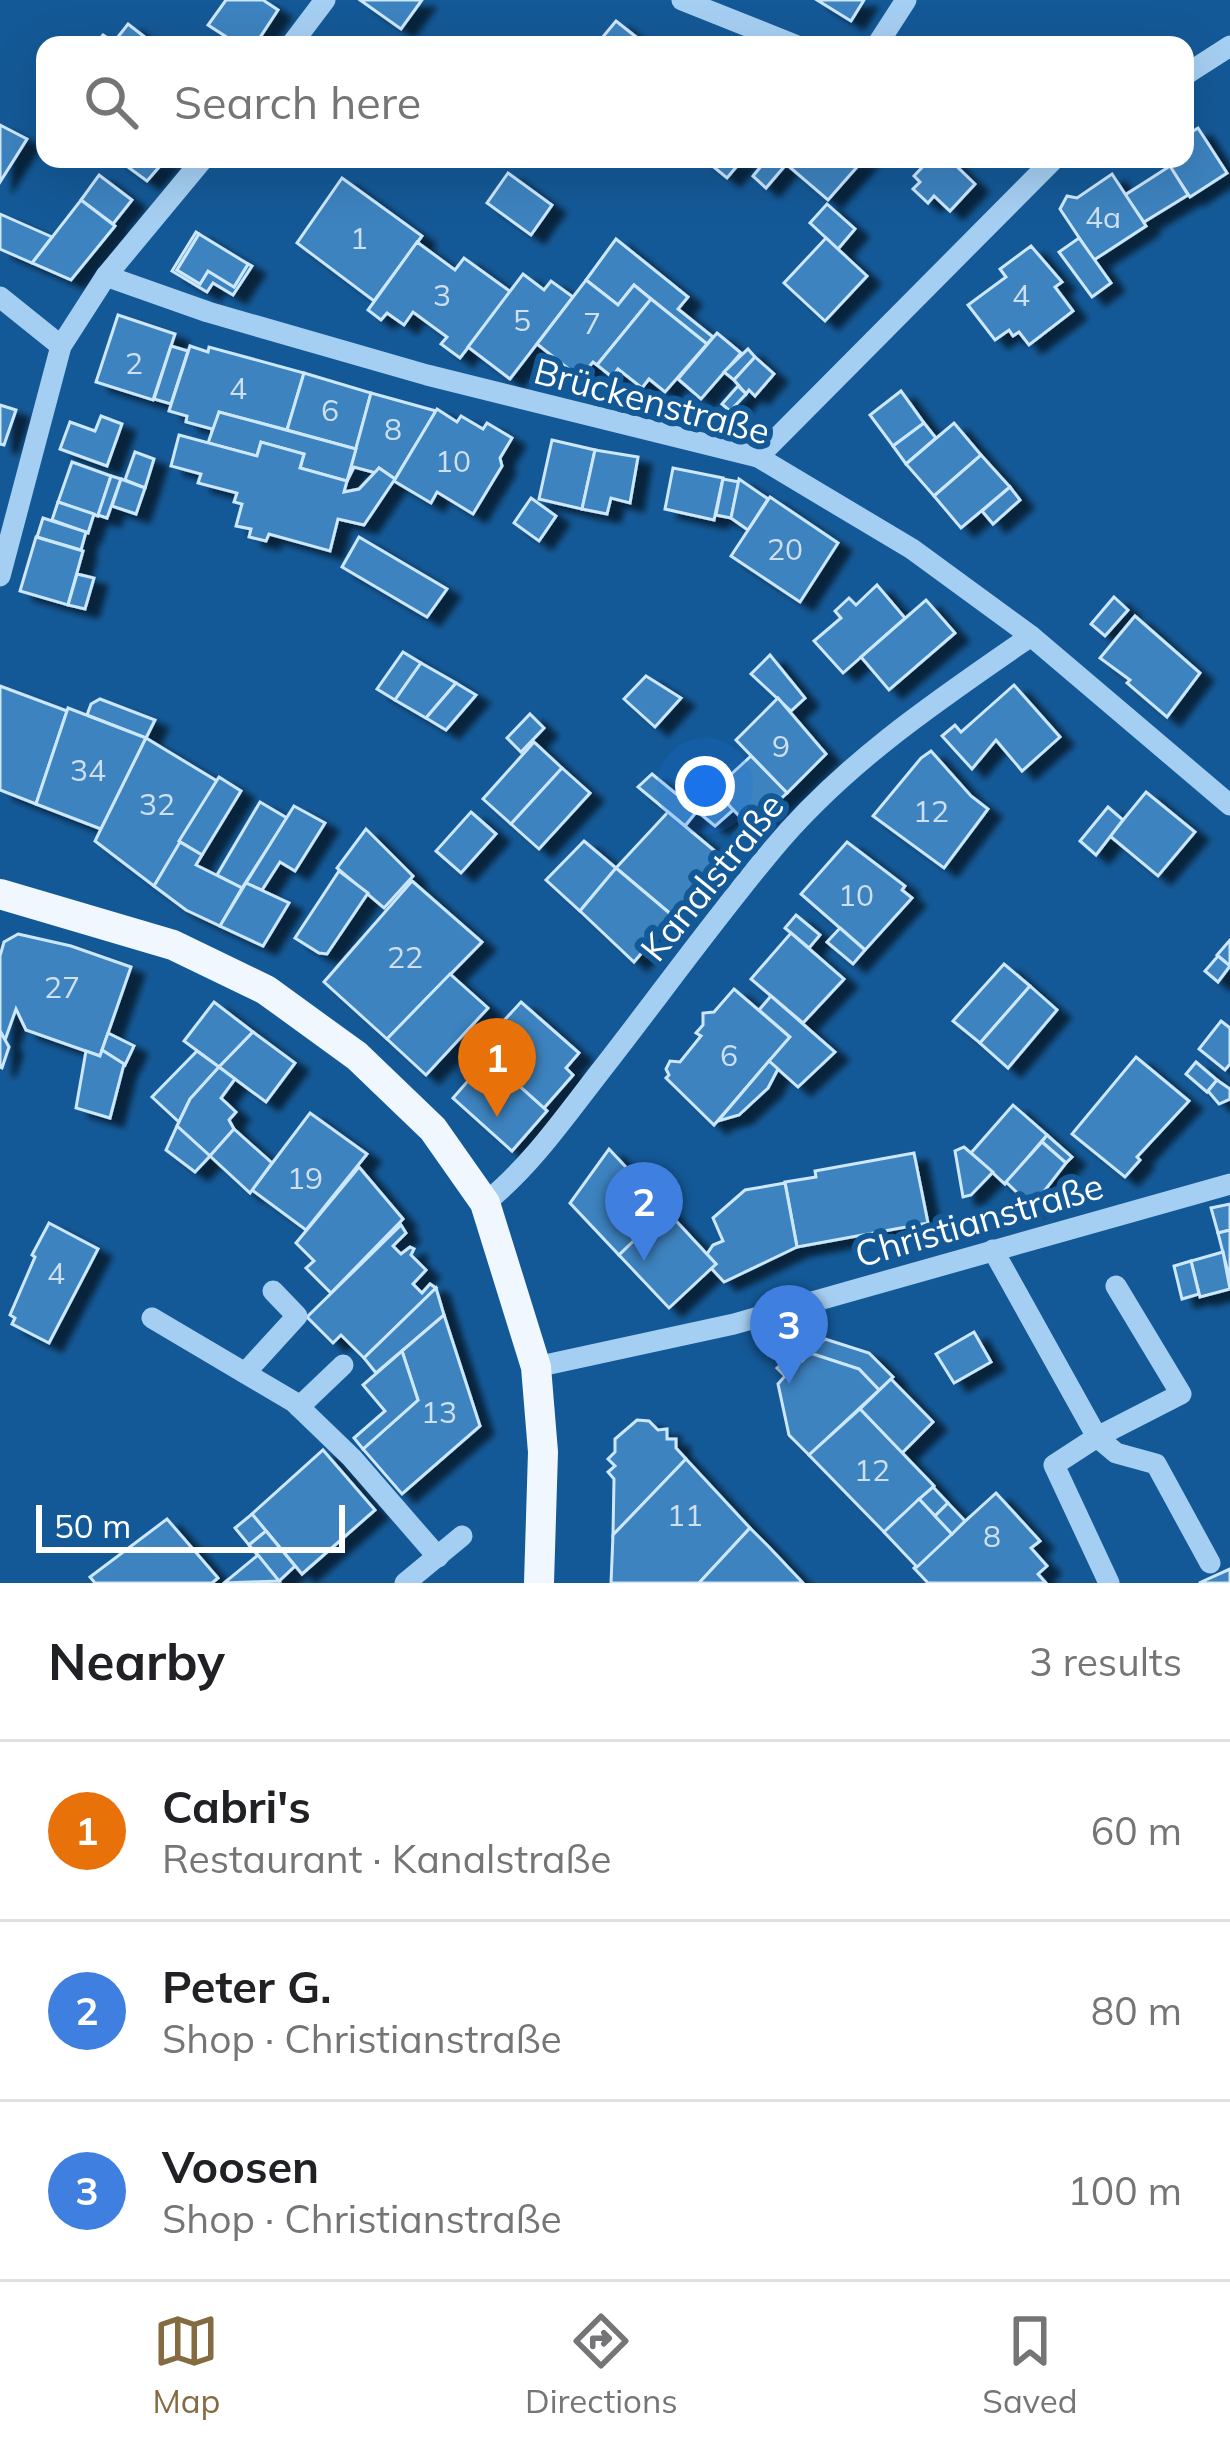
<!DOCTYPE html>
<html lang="en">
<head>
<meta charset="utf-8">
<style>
	body { margin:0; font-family:Mulish,sans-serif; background:#f2f2f2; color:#202124 }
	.scale { position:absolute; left:36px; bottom:30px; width:309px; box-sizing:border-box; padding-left:12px; border:6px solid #fff; border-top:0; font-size:33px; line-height:42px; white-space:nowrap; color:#fff; -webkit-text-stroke:9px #145997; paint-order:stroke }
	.you { position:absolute; left:705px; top:786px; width:42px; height:42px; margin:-30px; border:9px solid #fff; border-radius:50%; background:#1a73e8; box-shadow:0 0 0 18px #1a73e833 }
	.badge { display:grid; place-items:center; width:78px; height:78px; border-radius:50%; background:#846b42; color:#fff; font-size:39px; font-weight:700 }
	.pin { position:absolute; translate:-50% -99px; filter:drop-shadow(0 3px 6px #0008) }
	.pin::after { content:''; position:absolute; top:63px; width:42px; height:36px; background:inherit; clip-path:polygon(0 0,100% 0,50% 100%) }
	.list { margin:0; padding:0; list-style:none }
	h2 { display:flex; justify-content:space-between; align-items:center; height:156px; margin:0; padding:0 48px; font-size:51px }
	h2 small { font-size:39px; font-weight:400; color:#757577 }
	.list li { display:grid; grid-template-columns:78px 1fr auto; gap:36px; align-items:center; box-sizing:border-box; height:180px; padding:0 48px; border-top:3px solid #e0e0e0 }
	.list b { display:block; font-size:45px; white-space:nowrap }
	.list p { margin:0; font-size:39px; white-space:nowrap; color:#757577 }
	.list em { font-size:39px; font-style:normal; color:#757577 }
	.icon { flex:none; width:66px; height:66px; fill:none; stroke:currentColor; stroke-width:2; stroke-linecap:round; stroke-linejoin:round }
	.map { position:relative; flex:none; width:1230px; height:1583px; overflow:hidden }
	.search { position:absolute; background:#fff; box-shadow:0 12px 48px #0002; left:36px; right:36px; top:36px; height:132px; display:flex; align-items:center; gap:30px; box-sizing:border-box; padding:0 42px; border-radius:24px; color:#757577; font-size:45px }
	.sheet { height:696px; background:#fff }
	nav { display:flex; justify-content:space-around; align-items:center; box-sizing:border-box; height:168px; border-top:3px solid #e0e0e0; background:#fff; font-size:33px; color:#757577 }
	nav a { display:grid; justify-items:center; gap:6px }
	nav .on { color:#846b42 }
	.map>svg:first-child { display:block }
	.building { fill:#3d83bf; stroke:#cde7fd; stroke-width:3; filter:url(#shadow) }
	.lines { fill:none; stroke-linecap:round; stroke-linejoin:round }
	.minor { stroke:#a5cff2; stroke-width:21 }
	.major { stroke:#f0f7ff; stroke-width:30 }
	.labels { text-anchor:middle; stroke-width:12; stroke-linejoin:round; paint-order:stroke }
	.number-label { font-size:30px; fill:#cee0ef }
	.street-label { font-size:36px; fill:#fff; stroke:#145997 }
</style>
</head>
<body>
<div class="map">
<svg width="1230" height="1583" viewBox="0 0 1230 1583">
	<defs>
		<filter id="shadow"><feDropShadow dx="13" dy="8" stdDeviation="3" flood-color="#0009"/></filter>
	</defs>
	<rect width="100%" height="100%" fill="#145997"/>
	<g class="building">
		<polygon points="226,0 263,0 278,10 255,45 239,45 208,25"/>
		<polygon points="360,0 422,0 401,29"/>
		<polygon points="817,0 864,0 851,21"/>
		<polygon points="616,21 645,44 644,45 590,45 593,41 597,44"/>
		<polygon points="128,24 155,45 95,45 103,35 114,42"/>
		<polygon points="0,125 27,139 0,182"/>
		<polygon points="1198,128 1227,173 1190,197 1165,159 1185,159 1185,136"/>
		<polygon points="117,159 166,159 147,181"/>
		<polygon points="704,159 743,159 727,178"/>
		<polygon points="767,159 789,161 766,188 753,176"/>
		<polygon points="791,159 864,159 828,200 786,164"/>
		<polygon points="930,159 949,159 975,184 950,211 934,196 928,203 913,189 920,182 914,176"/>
		<polygon points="1170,166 1188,195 1144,222 1125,195"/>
		<polygon points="508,173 552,205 531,235 487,203"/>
		<polygon points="1112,174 1146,226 1094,260 1060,209 1067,196 1077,198"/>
		<polygon points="99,175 132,200 113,224 81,200"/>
		<polygon points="342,178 422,236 374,301 297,243"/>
		<polygon points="81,200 115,226 71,280 32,263"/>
		<polygon points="827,204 855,229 838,249 810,223"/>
		<polygon points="0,214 52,237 32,263 0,249"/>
		<polygon points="196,232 199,234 177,270 200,284 208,271 234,287 248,264 252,266 233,295 213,283 207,292 172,271"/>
		<polygon points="199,234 248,264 234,287 208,271 200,284 177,270"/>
		<polygon points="826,238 867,276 825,321 784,283"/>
		<polygon points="1079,238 1111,283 1092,297 1059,252"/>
		<polygon points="616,239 688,297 678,309 713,337 707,344 634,285 618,305 586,280"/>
		<polygon points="417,242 455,270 464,258 511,292 460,358 441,344 447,337 413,312 404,325 387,313 381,320 368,310"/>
		<polygon points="1031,246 1062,282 1055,287 1073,311 1029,345 1019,332 1013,336 1009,330 995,340 968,305 1006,277 1000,269"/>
		<polygon points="523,274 544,290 551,281 573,297 510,379 468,347"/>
		<polygon points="586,280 618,305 634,285 651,299 597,365 593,362 580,378 537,344"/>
		<polygon points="651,299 707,344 665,392 649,379 642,388 618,369 612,377 597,365"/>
		<polygon points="118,315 175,334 153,400 96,382"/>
		<polygon points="717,333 741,353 701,399 678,379"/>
		<polygon points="171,346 188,351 171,404 154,399"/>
		<polygon points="190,346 208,352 209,347 304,373 287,430 219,412 211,443 212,429 186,422 187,416 169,411"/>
		<polygon points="748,349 755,357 734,380 724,372"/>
		<polygon points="755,357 774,374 755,396 749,390 746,394 734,380"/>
		<polygon points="304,373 371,393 356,449 287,430"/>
		<polygon points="738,386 746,394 730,411 722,404"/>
		<polygon points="901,391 924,423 893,446 870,415"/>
		<polygon points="371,393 436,411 395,479 379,468 376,473 354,467 347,481"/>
		<polygon points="0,405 16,410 4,445 0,444"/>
		<polygon points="437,409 457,422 461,416 483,429 487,423 512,438 500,458 502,466 473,514 437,492 431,503 394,481"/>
		<polygon points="219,412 356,449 347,481 300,468 304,454 261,442 257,456 208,443"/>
		<polygon points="101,416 122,424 107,466 60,449 70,422 95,431"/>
		<polygon points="924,423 936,438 906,464 893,446"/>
		<polygon points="954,423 981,455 934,496 906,464"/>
		<polygon points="179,435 257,456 261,442 304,454 300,468 347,481 344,492 359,489 379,468 395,479 364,525 338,519 330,551 269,534 266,541 249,537 251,529 236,526 242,504 234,502 237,493 198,483 201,474 171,466"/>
		<polygon points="552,440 595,450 582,509 539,499"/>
		<polygon points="595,450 638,457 630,503 611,498 607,514 582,509"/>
		<polygon points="135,452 154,459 145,488 125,480"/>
		<polygon points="981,455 1010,487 961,528 934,496"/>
		<polygon points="72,462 111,476 98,516 58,502"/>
		<polygon points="673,468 723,478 714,520 665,509"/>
		<polygon points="111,476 121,479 107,518 98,515"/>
		<polygon points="121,479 145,488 136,514 112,506"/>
		<polygon points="723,479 739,482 731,518 716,515"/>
		<polygon points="739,479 768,499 748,530 731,518"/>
		<polygon points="1010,487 1020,500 993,524 982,511"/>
		<polygon points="770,497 838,543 800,602 731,556"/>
		<polygon points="531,498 556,516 539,541 514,523"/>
		<polygon points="58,502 94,514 88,533 52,520"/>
		<polygon points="43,518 86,532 81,550 37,537"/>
		<polygon points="36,537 83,551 68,605 20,591"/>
		<polygon points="359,537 447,589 427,617 342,567"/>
		<polygon points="77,574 94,578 85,609 68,605"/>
		<polygon points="877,585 905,618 843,673 814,641 841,618 835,611 849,598 856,605"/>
		<polygon points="1114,597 1128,610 1105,636 1091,624"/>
		<polygon points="926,600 955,633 889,690 861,657"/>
		<polygon points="1135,616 1200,673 1167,717 1127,683 1130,680 1100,658"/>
		<polygon points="403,652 421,663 395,700 377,689"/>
		<polygon points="770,655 805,698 791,711 751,674"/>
		<polygon points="421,663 456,683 426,718 395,700"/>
		<polygon points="646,676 681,698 655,727 624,699"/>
		<polygon points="456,683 476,695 446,730 426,718"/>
		<polygon points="1014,685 1060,737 1022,771 996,740 972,769 942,736 955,725 961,732"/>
		<polygon points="0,686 67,711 36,804 0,790"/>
		<polygon points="778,698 826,754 787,793 736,740"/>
		<polygon points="100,699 155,720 146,738 87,715 91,704"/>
		<polygon points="68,708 146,738 101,829 36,804"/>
		<polygon points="530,714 544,728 521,752 507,738"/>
		<polygon points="146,738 217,781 154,886 95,841"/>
		<polygon points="534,742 562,768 511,824 483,799"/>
		<polygon points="931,751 971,796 988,809 944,868 873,816 921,758"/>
		<polygon points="751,756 787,793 750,827 714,790"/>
		<polygon points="562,768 590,793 539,849 511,824"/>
		<polygon points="652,774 697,811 685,826 638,787"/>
		<polygon points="219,777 241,791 202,855 179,841"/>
		<polygon points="709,782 733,810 715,826 686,802"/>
		<polygon points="1146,792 1195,832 1158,876 1110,836"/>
		<polygon points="260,802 287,818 242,888 217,875"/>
		<polygon points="294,806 325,823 295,871 280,862 262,890 246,883"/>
		<polygon points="1108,807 1123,820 1096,855 1080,841"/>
		<polygon points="471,812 496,834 461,873 436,851"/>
		<polygon points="668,812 722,857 673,916 616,868"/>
		<polygon points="366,829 413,876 384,908 337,868"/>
		<polygon points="584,841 616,868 580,911 546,880"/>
		<polygon points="180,842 202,855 196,865 242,888 220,926 186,910 154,886"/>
		<polygon points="847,842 905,886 902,890 912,898 865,950 801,894"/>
		<polygon points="616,868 673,916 634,962 580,911"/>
		<polygon points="339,871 368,893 327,954 319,953 295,938"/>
		<polygon points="412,881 482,942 387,1039 324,982"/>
		<polygon points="246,883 289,903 263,946 220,926"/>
		<polygon points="796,915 820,935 809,948 785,928"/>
		<polygon points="840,928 865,950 853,964 827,942"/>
		<polygon points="791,933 844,979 803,1023 751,979"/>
		<polygon points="18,934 71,946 131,967 100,1056 26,1030 16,1009 5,1040 0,1031 0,956 4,942"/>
		<polygon points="1230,940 1230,966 1217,955"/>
		<polygon points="1218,956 1230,966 1218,982 1205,971"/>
		<polygon points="1004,964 1030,986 980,1043 953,1021"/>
		<polygon points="450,974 488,1008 426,1075 387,1039"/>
		<polygon points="1030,986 1057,1010 1008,1068 980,1043"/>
		<polygon points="734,989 790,1037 714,1125 666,1078 669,1075 666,1069 670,1061 680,1062 701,1036 696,1033 703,1025 703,1013 714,1012"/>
		<polygon points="771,996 835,1052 798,1087 769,1061 790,1037 759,1010"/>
		<polygon points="214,1002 253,1032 219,1067 184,1041"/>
		<polygon points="521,1002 579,1053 566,1068 573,1075 544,1108 478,1049"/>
		<polygon points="1221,1021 1230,1028 1230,1064 1225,1070 1199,1049"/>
		<polygon points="0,1031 9,1047 2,1068 0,1067"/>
		<polygon points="253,1032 295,1063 266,1102 219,1067"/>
		<polygon points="108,1033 134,1046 125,1065 102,1050"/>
		<polygon points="102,1050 124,1064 110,1118 76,1108 86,1051 100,1056"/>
		<polygon points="197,1051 219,1067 190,1099 179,1122 152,1097"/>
		<polygon points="1136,1057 1189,1101 1137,1157 1140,1160 1125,1177 1072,1134"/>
		<polygon points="488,1058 547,1111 512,1151 453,1098"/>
		<polygon points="769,1061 778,1069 768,1088 739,1115 718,1121"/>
		<polygon points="1196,1062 1217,1080 1207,1092 1186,1074"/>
		<polygon points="219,1067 235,1079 221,1098 236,1112 229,1120 234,1129 210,1156 177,1126 190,1099"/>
		<polygon points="1217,1080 1230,1089 1230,1099 1219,1104 1208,1091"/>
		<polygon points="1013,1105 1047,1135 1005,1184 971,1153"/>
		<polygon points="310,1113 367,1154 306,1230 252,1190"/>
		<polygon points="177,1126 210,1156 195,1172 166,1150"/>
		<polygon points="234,1129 272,1163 250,1193 210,1156"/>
		<polygon points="1047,1135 1072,1157 1066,1163 1042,1142"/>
		<polygon points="1042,1142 1066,1163 1032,1207 1006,1182"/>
		<polygon points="964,1147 993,1172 971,1195 963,1197 955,1151"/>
		<polygon points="609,1149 666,1210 619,1255 570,1203"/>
		<polygon points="914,1153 928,1223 797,1247 785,1182 816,1177 815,1171"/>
		<polygon points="359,1167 403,1219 331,1293 306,1268 314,1261 296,1243"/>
		<polygon points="785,1183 797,1247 724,1282 711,1268 716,1264 707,1254 713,1245 723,1241 713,1218 745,1190"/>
		<polygon points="1230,1204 1230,1230 1218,1233 1211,1208"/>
		<polygon points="666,1210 716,1264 669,1308 619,1255"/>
		<polygon points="49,1223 98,1249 49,1343 12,1324 15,1318 10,1315 35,1257 32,1255"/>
		<polygon points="401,1225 406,1233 393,1246 401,1254 410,1247 414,1249 411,1255 426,1270 413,1284 422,1293 430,1284 436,1288 364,1358 341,1335 333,1343 307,1317"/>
		<polygon points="1230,1230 1230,1280 1218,1233"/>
		<polygon points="1223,1252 1230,1289 1200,1297 1191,1261"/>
		<polygon points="1191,1261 1199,1294 1182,1299 1174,1266"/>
		<polygon points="436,1288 444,1315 376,1373 364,1358"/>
		<polygon points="444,1315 480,1426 402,1494 363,1449 418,1400 402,1351"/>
		<polygon points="974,1332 991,1362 954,1383 936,1354"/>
		<polygon points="825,1339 869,1353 893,1377 879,1390 859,1369 810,1353"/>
		<polygon points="402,1351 418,1400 363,1449 354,1438 385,1411 363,1385"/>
		<polygon points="795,1352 802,1361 810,1353 859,1369 879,1390 809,1455 789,1435 778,1384 785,1376 777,1368"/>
		<polygon points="891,1379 933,1422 902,1453 860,1409"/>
		<polygon points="860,1409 934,1486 884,1532 809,1455"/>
		<polygon points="637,1420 649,1421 658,1430 667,1429 667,1439 676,1439 676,1448 686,1459 613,1535 614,1479 608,1472 615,1466 608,1459 615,1452 615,1439"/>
		<polygon points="323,1450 375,1510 302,1574 252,1514"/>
		<polygon points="686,1459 750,1528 699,1583 611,1583 613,1535"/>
		<polygon points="933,1487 948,1503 935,1516 919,1499"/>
		<polygon points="996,1493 1040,1541 1031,1548 1047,1566 1038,1574 1046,1583 928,1583 914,1568"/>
		<polygon points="919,1499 952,1534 917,1567 884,1532"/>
		<polygon points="948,1503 965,1521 952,1534 935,1516"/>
		<polygon points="252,1514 266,1531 249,1545 235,1528"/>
		<polygon points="167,1519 218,1578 212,1583 95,1583 90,1577"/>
		<polygon points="750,1528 769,1547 803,1583 699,1583"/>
		<polygon points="266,1531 295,1566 279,1581 249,1545"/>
		<polygon points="258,1555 279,1581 224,1583"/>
		<polygon points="1230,1569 1230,1583 1199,1583"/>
	</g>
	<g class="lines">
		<g class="minor">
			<polyline points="682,0 795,45"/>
			<polyline points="291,45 325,0"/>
			<polyline points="877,45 906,0"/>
			<polyline points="1185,75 1230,46"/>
			<polyline points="106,276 208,312 427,375 758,457 912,549 1031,636 1230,805"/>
			<polyline points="0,297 61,346"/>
			<polyline points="758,457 1054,159"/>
			<polyline points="0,576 61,346 106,276 203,159"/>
			<path d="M485 1203C530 1167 564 1118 599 1073 657 999 712 922 772 850 844 763 938 700 1031 636"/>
			<polyline points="993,1250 1097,1437 1181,1394 1116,1286"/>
			<polyline points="152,1318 294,1402 352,1458 438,1557"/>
			<polyline points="536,1367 734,1324 1230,1184"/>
			<polyline points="245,1373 297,1316 273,1291"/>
			<polyline points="299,1407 343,1365"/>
			<polyline points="405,1583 462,1536"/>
			<polyline points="1109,1583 1054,1465 1097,1437 1116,1453 1156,1464 1210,1563"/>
		</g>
		<polyline class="major" points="0,894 173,945 266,990 357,1056 433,1129 485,1203 536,1367 543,1452 539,1583"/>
	</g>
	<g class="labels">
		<g class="number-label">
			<text x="1103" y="228">4a</text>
			<text x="359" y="249">1</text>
			<text x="442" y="306">3</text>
			<text x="1021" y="306">4</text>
			<text x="522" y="331">5</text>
			<text x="592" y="334">7</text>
			<text x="134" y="374">2</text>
			<text x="238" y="399">4</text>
			<text x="330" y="421">6</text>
			<text x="393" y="440">8</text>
			<text x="453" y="472">10</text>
			<text x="785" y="560">20</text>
			<text x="781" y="757">9</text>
			<text x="88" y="781">34</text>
			<text x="157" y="815">32</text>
			<text x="931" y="822">12</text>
			<text x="856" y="906">10</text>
			<text x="405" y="968">22</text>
			<text x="62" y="998">27</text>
			<text x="729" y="1066">6</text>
			<text x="305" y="1189">19</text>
			<text x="56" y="1284">4</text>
			<text x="439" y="1423">13</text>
			<text x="872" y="1481">12</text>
			<text x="685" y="1526">11</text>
			<text x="992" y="1547">8</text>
		</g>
		<g class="street-label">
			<text transform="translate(652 401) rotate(15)" y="13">Brückenstraße</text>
			<text transform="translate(712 877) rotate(-51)" y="13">Kanalstraße</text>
			<text transform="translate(979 1220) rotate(-16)" y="13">Christianstraße</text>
		</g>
	</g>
</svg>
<div class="scale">50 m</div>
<div class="you"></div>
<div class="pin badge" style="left:497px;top:1117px;background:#e8710a">1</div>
<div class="pin badge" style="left:644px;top:1261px;background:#3f7fe0">2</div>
<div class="pin badge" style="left:789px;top:1384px;background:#3f7fe0">3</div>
<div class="search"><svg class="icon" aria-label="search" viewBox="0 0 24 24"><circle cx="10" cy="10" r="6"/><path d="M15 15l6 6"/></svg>Search here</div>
</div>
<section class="sheet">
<h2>Nearby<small>3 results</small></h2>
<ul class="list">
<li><span class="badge" style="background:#e8710a">1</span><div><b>Cabri's</b><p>Restaurant · Kanalstraße</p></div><em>60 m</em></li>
<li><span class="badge" style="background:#3f7fe0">2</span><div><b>Peter G.</b><p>Shop · Christianstraße</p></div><em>80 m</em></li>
<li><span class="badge" style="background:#3f7fe0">3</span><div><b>Voosen</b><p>Shop · Christianstraße</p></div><em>100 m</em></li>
</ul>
</section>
<nav>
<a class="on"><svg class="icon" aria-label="map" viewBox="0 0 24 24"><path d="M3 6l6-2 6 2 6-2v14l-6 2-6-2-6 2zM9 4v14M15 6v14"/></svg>Map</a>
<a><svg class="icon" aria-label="directions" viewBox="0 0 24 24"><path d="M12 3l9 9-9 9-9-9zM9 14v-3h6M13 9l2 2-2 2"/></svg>Directions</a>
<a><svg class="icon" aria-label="saved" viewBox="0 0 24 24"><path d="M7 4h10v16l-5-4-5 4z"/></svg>Saved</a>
</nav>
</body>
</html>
